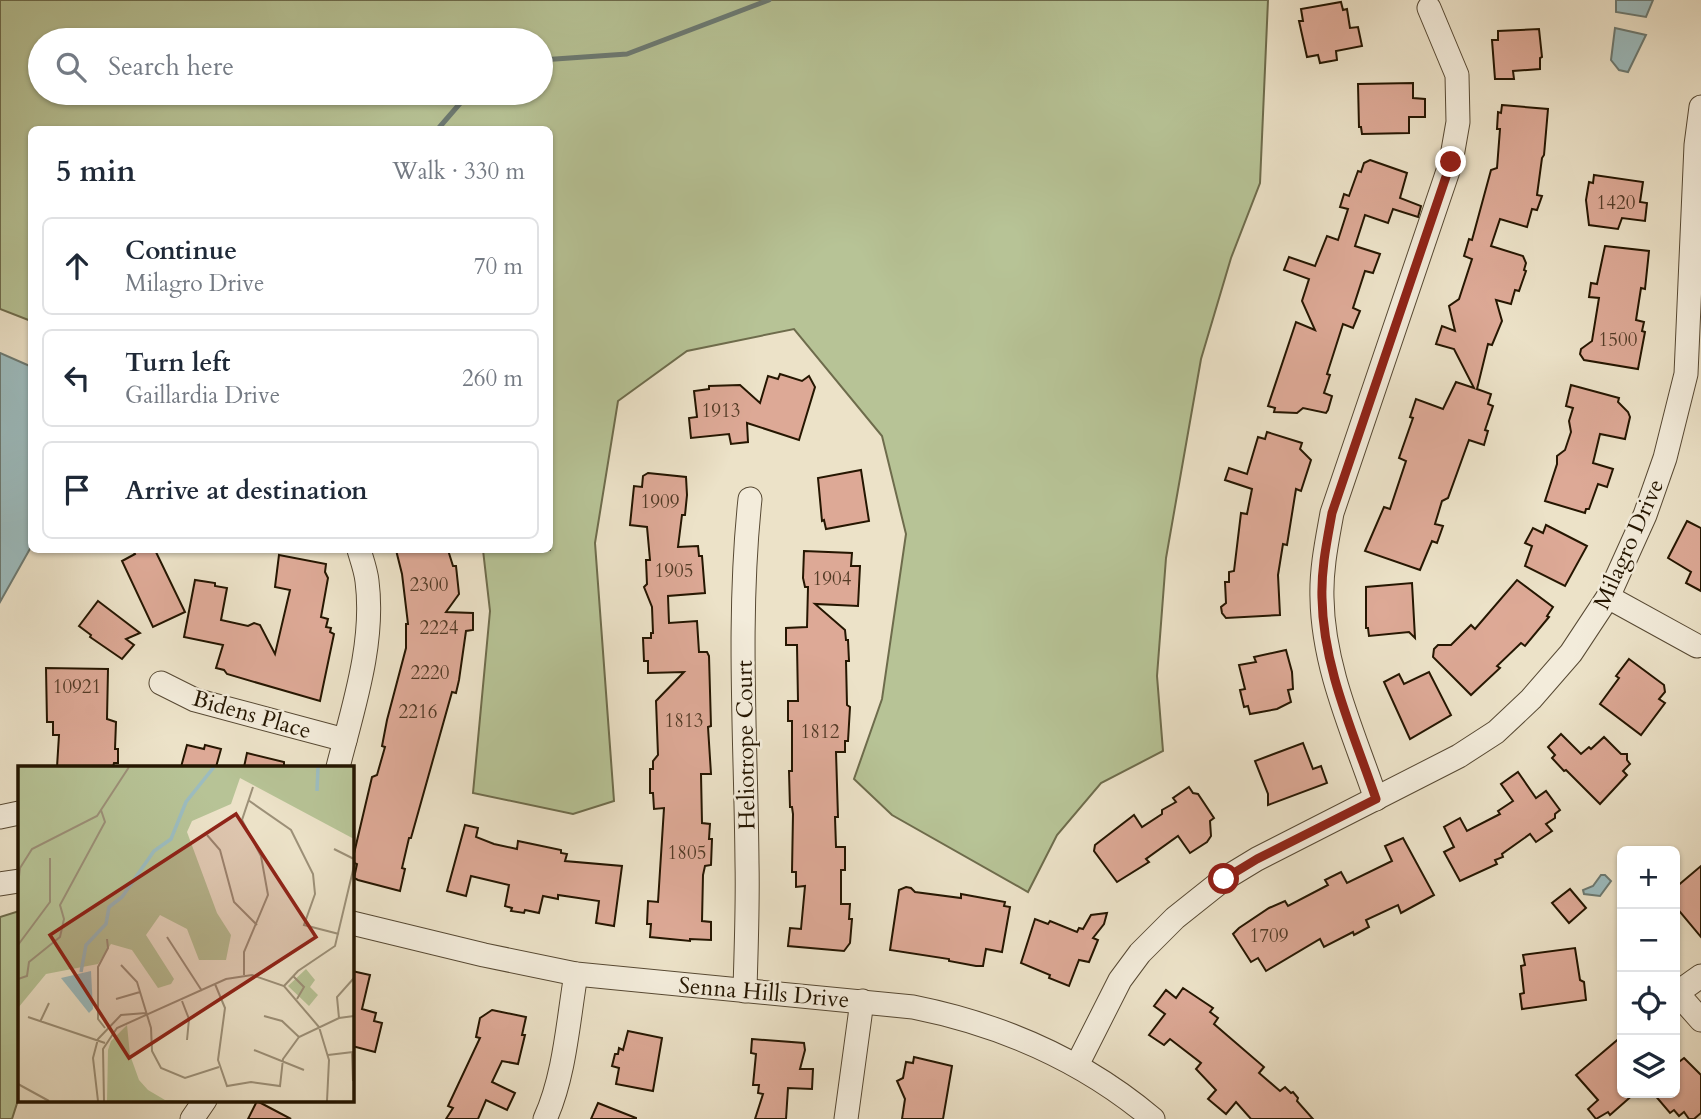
<!DOCTYPE html>
<html lang="en">
<head>
<meta charset="utf-8">
<style>
	body { margin:0; font-family:Cardo,serif; background:#f2f2f3; color:#1f2937 }
	.controls { position:absolute; right:21px; bottom:21px; display:grid; overflow:hidden; border-radius:10px; box-shadow:0 2px 5px #0004 }
	.controls button { width:63px; height:63px; display:grid; place-items:center; padding:0; border:0; border-bottom:2px solid #e0e1e3; background:#fff; color:#1f2937; font:35px sans-serif }
	.stop { position:absolute; width:21px; height:21px; margin:-16px; border:5px solid #8f2418; border-radius:50%; background:#fff }
	.stop.end { background:#8f2418; border-color:#fff; box-shadow:0 2px 7px #0008 }
	.list { margin:0; padding:0; list-style:none }
	h2 { display:flex; justify-content:space-between; align-items:center; height:91px; margin:0; padding:0 28px; font-size:30px }
	h2 small { font-size:23px; font-weight:400; color:#747a83 }
	.list li { display:grid; grid-template-columns:46px 1fr auto; gap:21px; align-items:center; box-sizing:border-box; height:98px; margin:0 14px 14px; padding:0 14px; border:2px solid #e0e1e3; border-radius:10px }
	.list b { display:block; font-size:26px; white-space:nowrap }
	.list p { margin:0; font-size:23px; white-space:nowrap; color:#747a83 }
	.list em { font-size:23px; font-style:normal; color:#747a83 }
	.icon { flex:none; width:38px; height:38px; fill:none; stroke:currentColor; stroke-width:2; stroke-linecap:round; stroke-linejoin:round }
	.map { position:relative; flex:none; width:1701px; height:1119px; overflow:hidden }
	.search { position:absolute; background:#fff; box-shadow:0 2px 5px #0004; left:28px; top:28px; width:525px; height:77px; display:flex; align-items:center; gap:18px; box-sizing:border-box; padding:0 24px; border-radius:38px; color:#747a83; font-size:26px }
	.panel { position:absolute; background:#fff; box-shadow:0 2px 5px #0004; left:28px; top:126px; width:525px; height:427px; border-radius:10px }
	.map>svg:first-child { display:block }
	.green { fill:#b7c396; stroke:#6e6c4c; stroke-width:2; fill-rule:evenodd }
	.water { fill:#9cbcbf; stroke:#6c7a73; stroke-width:2 }
	.lines { fill:none; stroke-linecap:round; stroke-linejoin:round }
	.stream { stroke:#6c7a73; stroke-width:5 }
	.building { fill:#dda996; stroke:#251601; stroke-width:2 }
	.minor-casing { stroke:#574933; stroke-width:25 }
	.minor { stroke:#f3ecdb; stroke-width:23 }
	.route { stroke:#8f2418; stroke-width:9 }
	.labels { text-anchor:middle; stroke-width:5; stroke-linejoin:round; paint-order:stroke }
	.number-label { font-size:19px; fill:#533b26 }
	.street-label { font-size:23px; fill:#251601; stroke:#f3ecdb }
	.inset-river { fill:none; stroke:#9cbcbf; stroke-width:3.5 }
	.inset-road { fill:none; stroke:#9c9078; stroke-width:2 }
	.view { fill:#8f2418; fill-opacity:0.15; stroke:#8f2418; stroke-width:3.5 }
	.inset-edge { fill:none; stroke:#251601; stroke-width:3.5 }
</style>
</head>
<body>
<div class="map">
<svg width="1701" height="1119" viewBox="0 0 1701 1119">
	<rect width="100%" height="100%" fill="#ece2c8"/>
	<filter id="stains"><feTurbulence type="fractalNoise" baseFrequency=".00286" numOctaves="4"/><feColorMatrix values="0 0 0 0 .2 0 0 0 0 .09 0 0 0 0 .02 0 0 0 .5 -.17"/></filter>
	<radialGradient id="worn" r=".72"><stop offset=".6" stop-color="#630" stop-opacity="0"/><stop offset="1" stop-color="#630" stop-opacity=".3"/></radialGradient>
	<g class="green">
		<path d="M0 0H1268L1260 183 1231 258 1201 359 1166 558 1157 676 1163 751 1101 783 1057 835 1028 892 892 815 854 779 882 699 906 534 882 436 794 329 687 351 618 401 595 543 614 801 573 814 473 793 490 611 483 550H550V130H32L31 321 0 309ZM40 40H541V93H40Z"/>
		<polygon points="19,911 19,1097 12,1119 0,1119 0,917"/>
	</g>
	<g class="water">
		<polygon points="1616,0 1653,0 1646,17 1616,12"/>
		<polygon points="1615,28 1646,35 1628,72 1619,70 1611,60"/>
		<polygon points="0,353 32,367 31,547 0,602"/>
		<polygon points="1601,875 1605,875 1611,881 1600,896 1584,894 1583,890 1593,886"/>
	</g>
	<g class="lines">
		<g class="stream">
			<polyline points="541,60 627,54 769,0"/>
			<polyline points="437,130 469,93"/>
		</g>
	</g>
	<g class="building">
		<polygon points="1341,2 1343,10 1347,9 1350,28 1358,27 1362,46 1336,51 1337,60 1320,63 1318,55 1307,57 1299,21 1303,21 1301,9"/>
		<polygon points="1539,29 1542,57 1540,58 1540,69 1513,71 1514,79 1495,79 1492,40 1498,40 1498,31"/>
		<polygon points="1413,83 1413,98 1425,99 1425,117 1409,117 1409,133 1362,134 1361,127 1359,127 1358,84"/>
		<polygon points="1502,105 1548,109 1544,155 1542,158 1537,195 1542,196 1537,210 1532,209 1527,227 1500,219 1491,246 1523,256 1526,263 1524,270 1526,271 1519,291 1515,290 1511,304 1496,300 1502,321 1492,345 1488,344 1477,389 1491,394 1488,404 1493,406 1485,430 1488,431 1484,445 1469,440 1448,498 1442,501 1435,524 1443,526 1437,543 1432,541 1420,570 1365,551 1384,507 1390,509 1406,461 1399,458 1413,418 1410,417 1416,399 1443,409 1456,382 1474,388 1454,349 1436,344 1442,326 1455,331 1449,306 1459,299 1472,259 1464,256 1469,239 1472,240 1491,170 1497,168 1500,129 1497,129 1498,112 1501,113"/>
		<polygon points="1370,160 1407,173 1400,198 1421,206 1418,217 1393,209 1388,223 1365,215 1355,246 1380,254 1373,273 1365,271 1353,308 1360,311 1353,328 1343,324 1327,374 1330,375 1324,393 1332,396 1328,410 1326,413 1303,408 1297,413 1274,412 1275,408 1268,406 1296,322 1315,330 1302,301 1309,279 1284,270 1289,257 1315,266 1327,236 1338,240 1348,209 1340,207 1344,194 1349,196 1358,171 1361,172 1364,163"/>
		<polygon points="1594,175 1643,182 1640,202 1647,203 1645,221 1622,218 1618,229 1589,225 1586,200 1589,182 1593,183"/>
		<polygon points="1605,246 1649,251 1645,289 1641,288 1636,320 1644,322 1642,331 1645,332 1638,369 1584,360 1580,354 1581,349 1592,341 1599,298 1589,297 1591,283 1597,284"/>
		<polygon points="780,374 802,381 809,376 815,387 799,440 747,423 748,442 731,444 729,434 691,438 689,418 697,417 694,391 709,389 709,386 740,385 760,403 768,376 778,379"/>
		<polygon points="1571,385 1619,398 1618,402 1628,412 1630,417 1625,439 1600,434 1593,463 1613,469 1607,487 1598,484 1589,509 1586,509 1585,513 1545,501 1557,464 1557,456 1565,450 1571,432 1569,421 1573,408 1566,406"/>
		<polygon points="1267,432 1302,443 1300,449 1311,460 1301,491 1296,489 1287,545 1283,544 1278,575 1280,615 1226,618 1222,613 1221,607 1226,603 1225,582 1229,582 1229,572 1234,571 1241,513 1247,514 1252,489 1225,480 1229,468 1247,474 1258,437 1265,439"/>
		<polygon points="861,470 869,521 826,529 824,520 822,521 818,478"/>
		<polygon points="648,473 686,477 687,495 685,515 682,515 678,547 698,546 699,556 702,556 705,593 668,596 669,623 697,621 699,652 707,652 709,656 711,726 708,727 711,774 701,774 702,823 710,824 709,839 712,839 711,865 705,866 703,875 702,921 711,922 711,940 690,939 690,941 650,937 651,924 647,924 648,901 658,902 664,808 654,809 653,793 650,793 650,769 653,769 653,761 658,755 656,701 684,672 648,673 648,661 644,661 643,638 651,638 651,633 653,633 652,607 644,587 647,584 646,560 650,560 647,527 630,525 634,486 642,487 643,476"/>
		<polygon points="1687,521 1701,528 1701,591 1686,583 1691,572 1668,558"/>
		<polygon points="1546,525 1587,546 1565,586 1525,566 1532,546 1525,543 1533,528 1543,533"/>
		<polygon points="133,550 155,550 185,612 153,627 122,561 135,554"/>
		<polygon points="396,550 448,550 453,566 456,566 459,594 446,612 473,613 473,630 466,631 459,680 456,693 452,692 411,838 409,838 402,868 405,869 400,891 358,880 354,878 357,864 352,862 372,777 377,775 385,747 382,746 387,720 406,648 406,624 408,624 402,574"/>
		<polygon points="804,551 852,553 851,566 860,566 858,606 815,604 845,630 846,640 848,640 849,661 846,661 847,705 850,707 848,741 845,741 845,752 836,752 838,817 835,817 836,847 845,847 845,870 841,870 841,904 850,904 849,919 852,919 850,943 844,951 788,946 790,928 801,929 805,886 796,887 796,872 792,872 793,814 792,807 790,807 789,771 792,771 792,721 788,721 788,701 798,701 797,645 786,645 786,628 807,627 808,587 805,587 803,578"/>
		<polygon points="279,555 326,564 325,572 328,578 321,617 328,619 326,627 331,628 330,632 334,634 320,701 227,674 224,670 216,668 223,645 184,637 195,580 215,583 215,586 227,588 221,620 248,626 254,623 260,625 275,654 290,590 275,587"/>
		<polygon points="1517,580 1553,607 1547,616 1549,617 1525,646 1521,643 1497,666 1500,668 1471,695 1433,657 1434,649 1438,645 1451,645 1471,625 1475,629"/>
		<polygon points="1412,583 1415,638 1409,632 1369,636 1368,628 1366,628 1366,587"/>
		<polygon points="98,601 140,633 126,639 134,645 122,659 90,637 91,635 79,626"/>
		<polygon points="1286,650 1292,672 1293,689 1288,690 1291,702 1277,709 1250,714 1248,706 1244,707 1240,690 1245,689 1239,665 1256,662 1254,657"/>
		<polygon points="1629,659 1664,685 1665,692 1659,699 1665,703 1641,735 1600,704 1619,678 1616,676"/>
		<polygon points="46,668 108,669 107,719 116,722 115,749 118,749 118,763 114,763 113,767 57,767 59,735 53,735 53,722 47,722"/>
		<polygon points="1429,672 1451,715 1410,739 1384,682 1399,674 1404,684"/>
		<polygon points="1561,734 1581,754 1589,747 1591,749 1604,737 1621,754 1627,754 1627,760 1630,764 1623,771 1627,775 1600,804 1566,770 1564,771 1552,758 1555,755 1548,747"/>
		<polygon points="1303,743 1313,769 1321,766 1327,783 1268,805 1268,794 1255,761"/>
		<polygon points="187,745 204,749 205,745 221,749 216,767 181,767"/>
		<polygon points="247,753 284,762 284,767 244,767"/>
		<polygon points="1518,772 1536,798 1546,791 1560,810 1555,814 1555,818 1546,824 1552,831 1536,842 1530,834 1502,854 1503,857 1495,860 1497,864 1460,881 1444,852 1454,847 1444,827 1460,818 1467,831 1500,814 1498,811 1513,801 1501,784"/>
		<polygon points="1189,787 1193,793 1198,794 1214,818 1210,821 1211,836 1207,842 1190,853 1178,836 1146,859 1149,862 1117,882 1094,851 1095,845 1134,815 1142,827 1162,814 1162,810 1176,802 1173,798"/>
		<polygon points="465,825 478,828 476,837 494,844 517,849 518,841 561,850 561,853 567,854 565,861 622,866 614,926 596,923 599,901 558,895 558,899 543,896 539,913 525,910 524,913 511,911 512,908 505,906 509,885 471,876 466,896 447,891"/>
		<polygon points="1403,838 1434,895 1401,913 1398,905 1366,920 1369,927 1354,935 1353,932 1324,947 1320,939 1266,971 1258,958 1251,962 1233,934 1239,928 1269,908 1285,901 1288,906 1328,885 1325,880 1341,872 1347,883 1392,861 1385,846"/>
		<polygon points="1701,866 1701,937 1675,906 1675,888"/>
		<polygon points="906,887 911,888 915,892 961,898 961,894 1005,902 1004,906 1010,907 1002,952 986,949 983,966 976,966 949,961 949,959 890,950 899,890"/>
		<polygon points="1570,889 1586,908 1569,923 1552,903"/>
		<polygon points="1107,913 1104,924 1093,938 1098,940 1089,962 1079,960 1069,986 1049,978 1050,975 1021,963 1035,919 1048,924 1050,921 1077,932 1079,928 1083,929 1091,915"/>
		<polygon points="1575,948 1580,980 1584,982 1586,1000 1522,1009 1520,994 1524,993 1521,966 1525,965 1523,955"/>
		<polygon points="352,971 370,975 362,1009 376,1013 374,1021 382,1023 375,1052 352,1046"/>
		<polygon points="1183,988 1213,1008 1210,1012 1218,1018 1214,1024 1264,1067 1259,1073 1280,1091 1285,1087 1291,1093 1293,1092 1298,1098 1297,1101 1313,1119 1251,1119 1236,1102 1226,1114 1208,1099 1216,1090 1196,1069 1201,1063 1170,1039 1164,1045 1149,1035 1165,1014 1154,1006 1166,990 1176,998"/>
		<polygon points="492,1010 526,1017 522,1035 525,1035 518,1064 502,1061 492,1082 515,1093 507,1110 486,1100 478,1119 446,1119 453,1108 448,1106 480,1038 476,1037 480,1018"/>
		<polygon points="628,1031 662,1038 653,1091 616,1084 619,1068 612,1066 615,1054 618,1054 619,1048 623,1050"/>
		<polygon points="1622,1036 1622,1093 1635,1093 1610,1115 1608,1112 1596,1119 1588,1109 1598,1100 1576,1075"/>
		<polygon points="752,1039 804,1043 805,1050 800,1069 813,1069 812,1089 788,1088 786,1119 755,1119 763,1094 758,1093 759,1085 753,1085 756,1054 751,1053"/>
		<polygon points="914,1057 952,1066 943,1119 902,1119 905,1099 897,1081 903,1078 906,1062 913,1063"/>
		<polygon points="1684,1058 1701,1075 1701,1113 1694,1119 1689,1119 1684,1112 1679,1116 1674,1110 1670,1113 1653,1093 1675,1093 1675,1065"/>
		<polygon points="257,1101 291,1119 248,1119"/>
		<polygon points="598,1103 636,1118 636,1119 591,1119"/>
	</g>
	<g class="lines">
		<g class="minor-casing">
			<g id="minor">
				<polyline points="1608,597 1697,646"/>
				<polyline points="161,683 195,700 345,740"/>
				<path d="M338 767C353 708 375 643 367 581 366 571 362 560 359 550"/>
				<path d="M1376 799C1354 734 1323 668 1322 598 1321 569 1327 541 1332 513L1451 162 1458 122 1457 75 1429 8"/>
				<polyline points="0,817 19,813"/>
				<polyline points="0,884 19,881"/>
				<path d="M352 923 484 955 576 974 913 1007C1003 1025 1083 1060 1153 1119"/>
				<polyline points="1701,976 1677,993 1701,1020"/>
				<path d="M745 991C746 948 748 905 747 863 746 742 737 620 750 499"/>
				<polyline points="1077,1065 1120,980 1140,953 1175,918 1224,879 1257,859 1459,756 1496,732 1531,699 1571,653 1608,597 1645,515 1665,458 1686,374 1696,145 1701,107"/>
				<polyline points="192,1119 205,1100"/>
				<path d="M545 1119C565 1075 568 1021 576 974"/>
				<polyline points="846,1119 862,1001"/>
			</g>
		</g>
		<use href="#minor" class="minor"/>
	</g>
	<g class="lines">
		<path class="route" d="M1224 879 1257 859 1376 799C1354 734 1323 668 1322 598 1321 569 1327 541 1332 513L1451 162"/>
	</g>
	<g class="labels">
		<g class="number-label">
			<text x="1616" y="209">1420</text>
			<text x="1618" y="346">1500</text>
			<text x="721" y="417">1913</text>
			<text x="660" y="508">1909</text>
			<text x="674" y="577">1905</text>
			<text x="832" y="585">1904</text>
			<text x="429" y="591">2300</text>
			<text x="439" y="634">2224</text>
			<text x="430" y="679">2220</text>
			<text x="77" y="693">10921</text>
			<text x="418" y="718">2216</text>
			<text x="684" y="727">1813</text>
			<text x="820" y="738">1812</text>
			<text x="687" y="859">1805</text>
			<text x="1269" y="942">1709</text>
		</g>
		<g class="street-label">
			<text transform="translate(1628 544) rotate(-66)" y="8">Milagro Drive</text>
			<text transform="translate(252 714) rotate(16)" y="8">Bidens Place</text>
			<text transform="translate(745 745) rotate(-91)" y="8">Heliotrope Court</text>
			<text transform="translate(764 992) rotate(5)" y="8">Senna Hills Drive</text>
		</g>
	</g>
	<g transform="translate(18 766)">
		<rect width="336" height="336" fill="#ece2c8"/>
		<path d="M0 1H336V73L222 12 213 38 174 55 169 66 199 147 213 169 208 194H181L169 163 142 149 128 169 156 213 153 218 140 222 114 184 93 178 80 198 28 208 0 242ZM288 203 297 214 292 221 300 229 291 240 270 220ZM109 259 112 289 121 314 130 324 147 334 177 335H89L90 284 93 275Z" fill="#b7c396"/>
		<path d="M73 205 75 243 71 247 43 212Z" fill="#9cbcbf"/>
		<path class="inset-river" d="M299 25 300 1M63 206 68 179 88 158 91 141 104 131 136 85 153 73 168 36 196 1"/>
		<path class="inset-road" d="M230 34 273 64 295 108 297 128 286 159 321 168M189 69 202 84 216 136 239 159M316 83 336 93M0 119 2 102 14 83 79 50 111 1M149 171 184 225M0 179 32 136V92M103 199 119 216 133 262 134 285 143 302 167 312 201 301M226 209V186L250 129 243 90 224 54 235 21M275 210 286 221 279 233M0 213 9 210 11 196 42 171 46 153 42 139 87 56 83 44M197 218 207 242 200 294 209 320 233 316 262 320 265 293 281 271 321 252 336 250M266 220 280 205 317 180 336 100M98 233 122 226M164 235 171 253 169 274M246 250 264 255 281 271M10 251 87 277M321 252 319 231 336 212M22 256 31 237M87 262 80 253V201L90 182 89 173M236 284 286 304M334 286 335 315M310 289 335 286M0 318 31 335M80 335 75 292 80 273 103 249 128 247M86 335 85 283 99 262 208 213 234 209 266 220 301 261 311 294 309 335"/>
		<path class="view" d="M218 48 298 171 111 292 32 169Z"/>
		<rect width="336" height="336" class="inset-edge"/>
	</g>
	<rect width="100%" height="100%" filter="url(#stains)"/>
	<rect width="100%" height="100%" fill="url(#worn)"/>
</svg>
<div class="controls">
<button>+</button>
<button>−</button>
<button><svg class="icon" aria-label="locate" viewBox="0 0 24 24"><circle cx="12" cy="12" r="6"/><path d="M12 2v4M12 18v4M2 12h4M18 12h4"/></svg></button>
<button><svg class="icon" aria-label="layers" viewBox="0 0 24 24"><path d="M12 4l9 5-9 5-9-5zM3 14l9 5 9-5"/></svg></button>
</div>
<div class="stop" style="left:1224px;top:879px"></div>
<div class="stop end" style="left:1451px;top:162px"></div>
<div class="search"><svg class="icon" aria-label="search" viewBox="0 0 24 24"><circle cx="10" cy="10" r="6"/><path d="M15 15l6 6"/></svg>Search here</div>
<section class="panel">
<h2>5 min<small>Walk · 330 m</small></h2>
<ul class="list">
<li><svg class="icon" aria-label="ahead" viewBox="0 0 24 24"><path d="M12 20V5M6 11l6-6 6 6"/></svg><div><b>Continue</b><p>Milagro Drive</p></div><em>70 m</em></li>
<li><svg class="icon" aria-label="left" viewBox="0 0 24 24"><path d="M17 20v-9H6M10 6l-5 5 5 5"/></svg><div><b>Turn left</b><p>Gaillardia Drive</p></div><em>260 m</em></li>
<li><svg class="icon" aria-label="arrive" viewBox="0 0 24 24"><path d="M6 21V4h12l-3 4 3 4H6"/></svg><div><b>Arrive at destination</b></div></li>
</ul>
</section>
</div>
</body>
</html>
